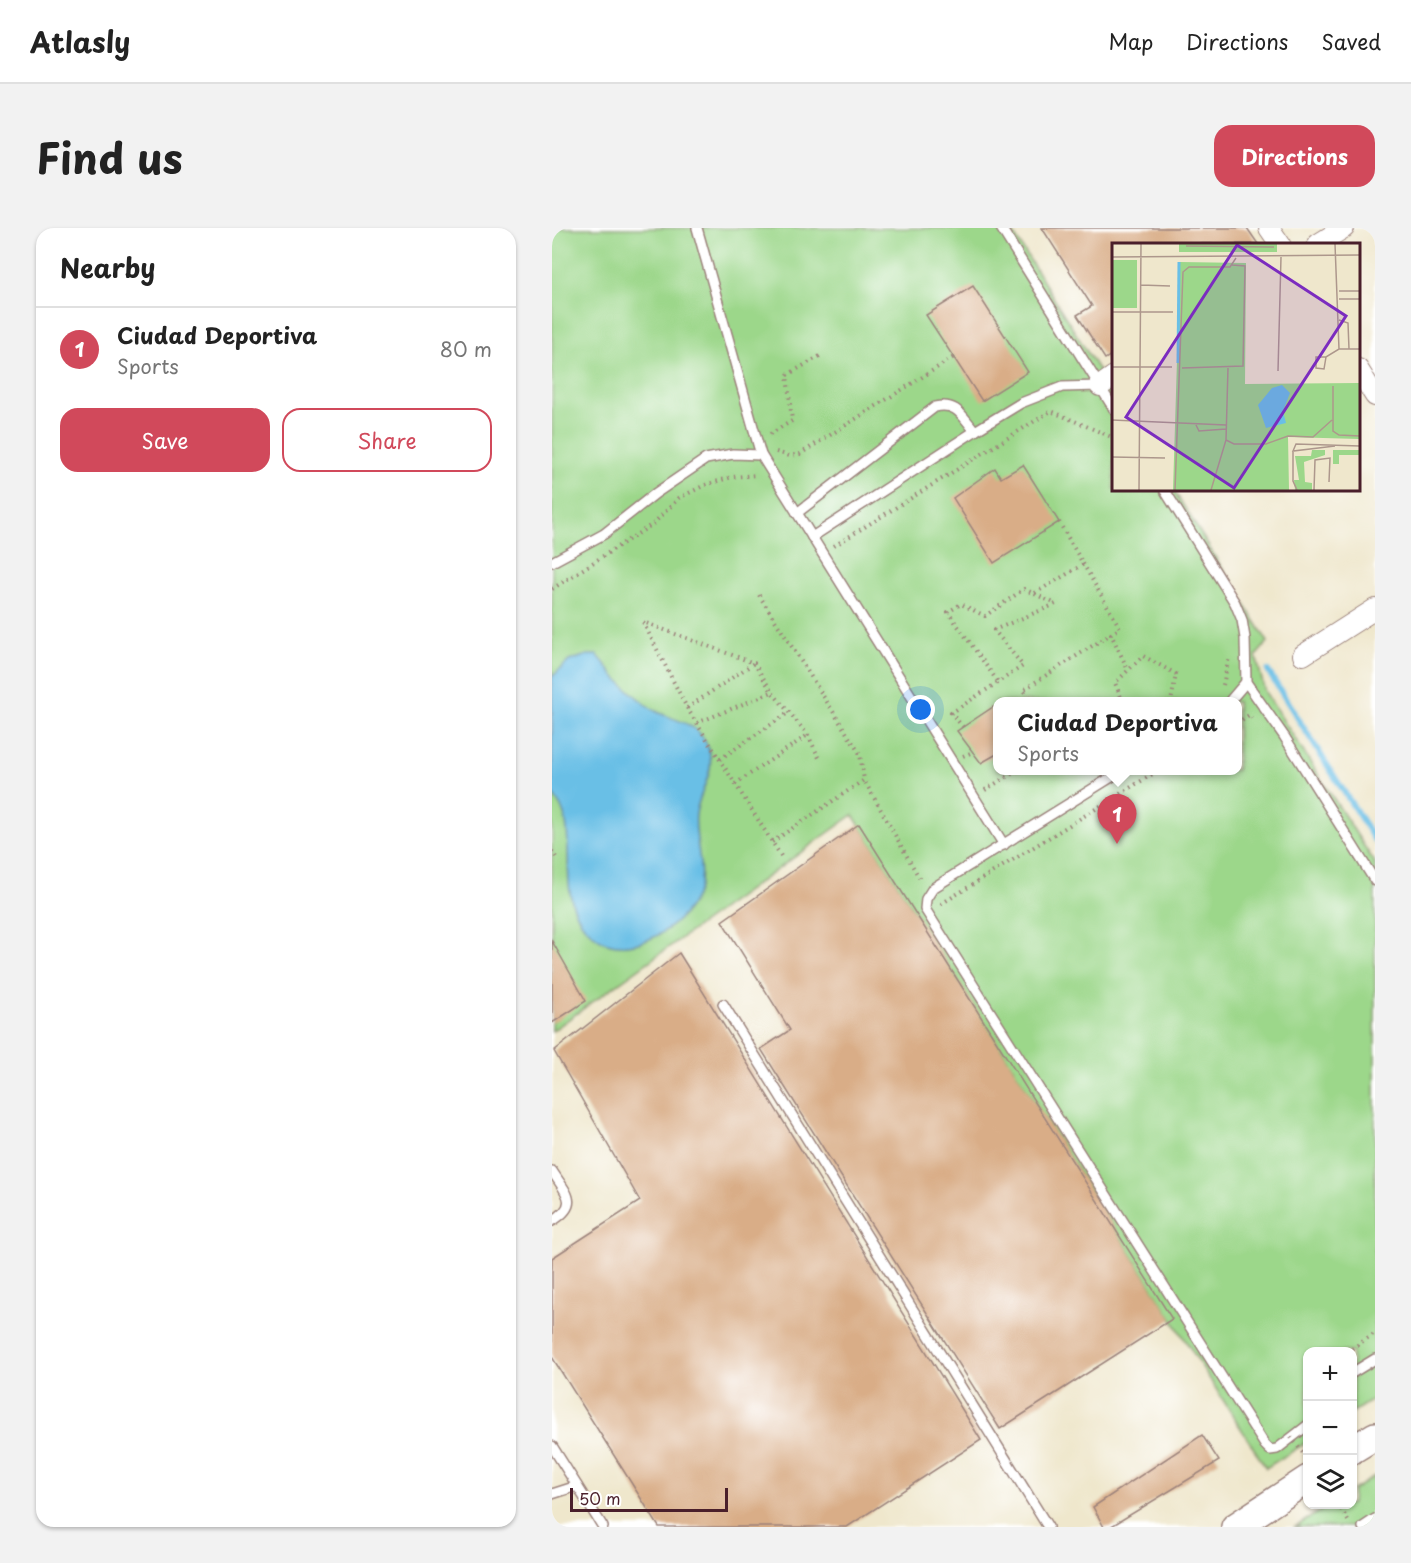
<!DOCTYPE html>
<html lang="en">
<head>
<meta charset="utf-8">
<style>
	body { margin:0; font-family:"Playpen Sans",sans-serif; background:#f2f2f2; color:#222 }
	.controls { position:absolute; right:18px; bottom:18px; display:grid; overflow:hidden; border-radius:12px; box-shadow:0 2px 4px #0004 }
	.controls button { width:54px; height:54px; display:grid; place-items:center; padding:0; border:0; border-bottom:2px solid #e0e0e0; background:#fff; color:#222; font:30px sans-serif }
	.scale { position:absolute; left:18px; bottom:15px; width:158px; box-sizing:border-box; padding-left:6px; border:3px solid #4a1f2b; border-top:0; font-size:16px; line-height:21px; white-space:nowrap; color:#4a1f2b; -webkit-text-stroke:4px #fff; paint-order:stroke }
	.you { position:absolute; left:369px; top:482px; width:21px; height:21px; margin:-15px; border:4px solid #fff; border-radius:50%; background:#1a73e8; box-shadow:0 0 0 9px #1a73e833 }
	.badge { display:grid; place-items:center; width:39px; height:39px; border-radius:50%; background:#d1495b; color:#fff; font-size:20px; font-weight:700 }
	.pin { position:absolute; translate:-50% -50px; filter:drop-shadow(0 2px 3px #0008) }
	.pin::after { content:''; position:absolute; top:32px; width:21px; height:18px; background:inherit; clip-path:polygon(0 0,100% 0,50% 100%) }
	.popup { position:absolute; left:441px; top:469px; width:249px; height:78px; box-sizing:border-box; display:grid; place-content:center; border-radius:12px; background:#fff; filter:drop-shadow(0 2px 4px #0005); font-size:20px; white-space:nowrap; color:#767676 }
	.popup b { font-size:22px; color:#222 }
	.popup::after { content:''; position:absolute; left:50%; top:100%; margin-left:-12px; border:12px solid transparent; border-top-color:#fff }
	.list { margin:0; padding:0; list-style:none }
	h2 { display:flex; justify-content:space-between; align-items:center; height:78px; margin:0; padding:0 24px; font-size:26px }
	h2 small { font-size:20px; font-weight:400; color:#767676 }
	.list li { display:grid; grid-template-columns:39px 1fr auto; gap:18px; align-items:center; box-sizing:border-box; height:84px; padding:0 24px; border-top:2px solid #e0e0e0 }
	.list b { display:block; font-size:22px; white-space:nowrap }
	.list p { margin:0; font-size:20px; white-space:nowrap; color:#767676 }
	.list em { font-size:20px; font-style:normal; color:#767676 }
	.actions { display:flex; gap:12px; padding:18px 24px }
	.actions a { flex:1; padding:14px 0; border:2px solid #d1495b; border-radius:18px; text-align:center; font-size:21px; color:#d1495b }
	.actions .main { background:#d1495b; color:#fff }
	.icon { flex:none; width:33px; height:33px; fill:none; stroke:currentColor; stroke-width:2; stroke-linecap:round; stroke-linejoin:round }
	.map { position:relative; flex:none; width:823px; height:1299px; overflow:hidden; border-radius:18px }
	header { display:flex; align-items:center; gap:36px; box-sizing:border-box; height:84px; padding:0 30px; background:#fff; border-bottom:2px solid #e0e0e0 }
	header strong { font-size:28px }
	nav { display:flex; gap:33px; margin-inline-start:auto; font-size:21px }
	.intro { display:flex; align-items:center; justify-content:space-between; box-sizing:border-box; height:144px; padding:0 36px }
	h1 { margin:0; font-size:42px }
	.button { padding:15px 27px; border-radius:18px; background:#d1495b; color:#fff; font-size:21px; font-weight:700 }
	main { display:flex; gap:36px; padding:0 36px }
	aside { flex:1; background:#fff; border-radius:18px; box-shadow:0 2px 4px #0004 }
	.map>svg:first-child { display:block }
	.green { fill:#9cd78a; stroke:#737b5a; stroke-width:1.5; fill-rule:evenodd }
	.water { fill:#69bfe6; stroke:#5a6f88; stroke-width:1.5 }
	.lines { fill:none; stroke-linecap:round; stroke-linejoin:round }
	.stream { stroke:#69bfe6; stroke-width:6 }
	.building { fill:#d9ad87 }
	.lane-casing { stroke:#9c837c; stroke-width:12 }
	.street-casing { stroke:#9c837c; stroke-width:22 }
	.secondary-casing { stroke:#9c837c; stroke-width:30 }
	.path { stroke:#9c837c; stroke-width:4; stroke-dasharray:1.5 4.5; stroke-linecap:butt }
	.lane { stroke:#fff; stroke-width:9 }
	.street { stroke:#fff; stroke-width:20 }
	.secondary { stroke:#fff; stroke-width:27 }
	.path-bridge { stroke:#9c837c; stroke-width:4; stroke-dasharray:1.5 4.5; stroke-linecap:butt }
	.inset-river { fill:none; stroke:#69bfe6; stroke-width:3 }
	.inset-road { fill:none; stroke:#ad978c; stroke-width:1.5 }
	.view { fill:#7b2cbf; fill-opacity:0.15; stroke:#7b2cbf; stroke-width:3 }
	.inset-edge { fill:none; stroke:#4a1f2b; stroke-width:3 }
</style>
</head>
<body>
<header>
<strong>Atlasly</strong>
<nav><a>Map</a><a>Directions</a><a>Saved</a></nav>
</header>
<div class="intro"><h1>Find us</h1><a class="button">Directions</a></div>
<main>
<aside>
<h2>Nearby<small></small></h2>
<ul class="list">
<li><span class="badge">1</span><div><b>Ciudad Deportiva</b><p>Sports</p></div><em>80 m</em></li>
</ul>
<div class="actions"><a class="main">Save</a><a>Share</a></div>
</aside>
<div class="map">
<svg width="823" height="1299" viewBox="0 0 823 1299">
	<rect width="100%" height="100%" fill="#fff"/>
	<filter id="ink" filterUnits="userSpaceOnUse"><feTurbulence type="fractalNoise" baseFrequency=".0167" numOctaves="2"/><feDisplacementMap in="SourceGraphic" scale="12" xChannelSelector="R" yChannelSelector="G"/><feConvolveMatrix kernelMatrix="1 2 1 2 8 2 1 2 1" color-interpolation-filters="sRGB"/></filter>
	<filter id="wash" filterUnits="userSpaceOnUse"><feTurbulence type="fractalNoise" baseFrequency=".008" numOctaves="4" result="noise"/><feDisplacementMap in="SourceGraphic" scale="24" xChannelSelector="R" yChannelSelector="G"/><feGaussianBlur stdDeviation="1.35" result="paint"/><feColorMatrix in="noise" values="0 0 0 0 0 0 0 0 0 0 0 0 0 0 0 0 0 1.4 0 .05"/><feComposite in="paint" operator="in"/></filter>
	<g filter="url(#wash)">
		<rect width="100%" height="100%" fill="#efe7cc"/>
		<g class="green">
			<path d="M0 0H458L562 167V261H621L716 414 704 428 713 464 823 635V1170L801 1184 800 1124H756L755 1214 714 1240 301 587 0 803ZM445 474H685V542H445Z"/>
			<polygon points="823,1248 823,1299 743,1299 778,1277 800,1276 801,1262"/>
		</g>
		<path class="water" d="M35 427H45C52 433 56 441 62 448 74 460 86 471 100 481 117 492 142 492 153 513 168 542 148 558 144 586 141 610 154 641 146 663 134 695 90 726 55 715 48 713 38 704 33 699 0 661 32 598 0 566V449L17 433Z"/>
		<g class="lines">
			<polyline class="stream" points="716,443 823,613"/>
		</g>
		<g id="blocks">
			<g class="building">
				<polygon points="490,0 695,0 706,16 562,16 562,125 553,131 525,87 540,78"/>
				<polygon points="421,58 476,144 430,173 374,87"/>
				<polygon points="471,237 507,294 442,335 401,270 443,240 449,250"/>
				<polygon points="441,479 445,484 445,526 429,535 405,503"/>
				<polygon points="307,596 620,1091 448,1201 209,821 238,802 170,693"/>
				<polygon points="0,713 34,773 0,795"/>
				<polygon points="127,725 429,1212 295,1299 107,1299 0,1129 0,1030 88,973 2,823"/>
				<polygon points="650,1207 667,1233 558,1299 552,1299 541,1279"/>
			</g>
		</g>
	</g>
	<g filter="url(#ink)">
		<use href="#blocks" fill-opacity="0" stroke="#9c837c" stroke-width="1.5"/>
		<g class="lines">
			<g class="lane-casing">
				<g id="lane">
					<polyline points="145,0 209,227 452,617"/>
					<polyline points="449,0 562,181"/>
					<polyline points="612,261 683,375 690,392 693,410 694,454 732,508 823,653"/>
					<path d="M245 285 383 179C405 174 410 188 423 203"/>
					<polyline points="260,309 423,203 469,175 510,159 548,158"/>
					<polyline points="0,334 52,306 104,265 154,231 181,226 209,227"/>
					<polyline points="677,474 694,454"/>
					<polyline points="571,542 381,660 374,671 373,681 713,1217 718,1222 725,1221 756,1197"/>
					<polyline points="171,776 496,1299"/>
					<path d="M0 943C14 965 29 976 0 993"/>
					<polyline points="800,1145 823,1131"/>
					<polyline points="0,1218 51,1299"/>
					<polyline points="0,1266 25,1258"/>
					<polyline points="811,1299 823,1291"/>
				</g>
			</g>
			<g class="street-casing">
				<g id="street">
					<polyline points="717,0 728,16"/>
					<polyline points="766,16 792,0"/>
					<polyline points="806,141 823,168"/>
					<polyline points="548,158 562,148"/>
					<polyline points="751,427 823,381"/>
				</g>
			</g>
			<g class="secondary-casing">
				<g id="secondary">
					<polyline points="800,1222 823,1208"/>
					<polyline points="683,1299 756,1251"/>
				</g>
			</g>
			<g class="path">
				<polyline points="218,206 240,193 235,147 270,127"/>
				<polyline points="224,224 238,228 248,226 402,129"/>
				<polyline points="507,294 568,400 559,406 576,442"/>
				<polyline points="282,318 499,183 562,210"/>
				<polyline points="0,361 101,296 127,270 153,257 180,249 205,247"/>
				<polyline points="483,365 532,336"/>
				<polyline points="207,367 308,526 312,552"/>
				<polyline points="671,457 677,429"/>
				<polyline points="481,474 471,462 559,406"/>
				<polyline points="571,474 563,455 591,428 624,446 619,474"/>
				<polyline points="135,480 202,435"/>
				<polyline points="145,495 220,464"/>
				<polyline points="685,495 697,487 700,490"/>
				<polyline points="411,499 399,485 471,438 442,402 504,376 472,361 433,388 409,376 396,384 446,454"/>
				<polyline points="411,528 421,524"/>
				<polyline points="168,531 236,485"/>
				<polyline points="183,556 256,507"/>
				<polyline points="433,562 466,542"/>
				<polyline points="220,614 312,552 369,653"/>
				<polyline points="0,623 4,629"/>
				<polyline points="229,628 135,480 91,394 202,435 220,464 256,507 268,532"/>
				<polyline points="389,676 607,542"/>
				<polyline points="795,1124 823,1105"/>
				<polyline points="786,1276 798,1296"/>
			</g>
			<use href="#lane" class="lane"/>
			<use href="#street" class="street"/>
			<use href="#secondary" class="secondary"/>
			<polyline class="path-bridge" points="739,1209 756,1232"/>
		</g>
	</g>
	<g transform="translate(560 15)">
		<rect width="248" height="248" fill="#efe7cc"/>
		<path d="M67 1H165V9H67ZM0 17H25V65H0ZM68 19 134 20 133 141 247 140V196L176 194 177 247H61ZM200 207H213V212L192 219 193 239 200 240V247H183L182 237H187L183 213H199ZM221 207H247V212H227V221H221Z" fill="#9cd78a"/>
		<path d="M170 142 178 150 171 168 174 180 154 185 146 162 160 145Z" fill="#69bfe6"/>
		<path class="inset-river" d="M66 120 67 19"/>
		<path class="inset-road" d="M223 1 227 106M74 3 162 4M0 14 248 12M29 42 58 43M227 48H248M227 56H248M0 69H61M227 77 236 80 237 106M214 114 212 126 204 125V114H214L227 106H248M0 124H60M70 125 131 123 133 23 120 22M166 128 169 14M221 143V188L227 192 248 193M0 177 114 182M84 182 87 188 114 186M114 197 122 201H154L176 193 201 194 220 177M223 203 181 208 184 201 248 203M181 208V238L185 247M0 214 53 215M27 247 29 1M63 247 71 29 77 24H118L124 15M99 247 114 197 116 125M202 247 203 217 218 215 217 239"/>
		<path class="view" d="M125 2 234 73 122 245 14 174Z"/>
		<rect width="248" height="248" class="inset-edge"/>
	</g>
</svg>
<div class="controls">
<button>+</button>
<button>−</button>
<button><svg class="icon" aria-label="layers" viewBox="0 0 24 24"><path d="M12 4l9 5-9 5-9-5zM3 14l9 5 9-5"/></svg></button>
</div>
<div class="scale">50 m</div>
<div class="you"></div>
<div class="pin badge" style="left:565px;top:616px">1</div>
<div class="popup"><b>Ciudad Deportiva</b>Sports</div>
</div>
</main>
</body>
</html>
